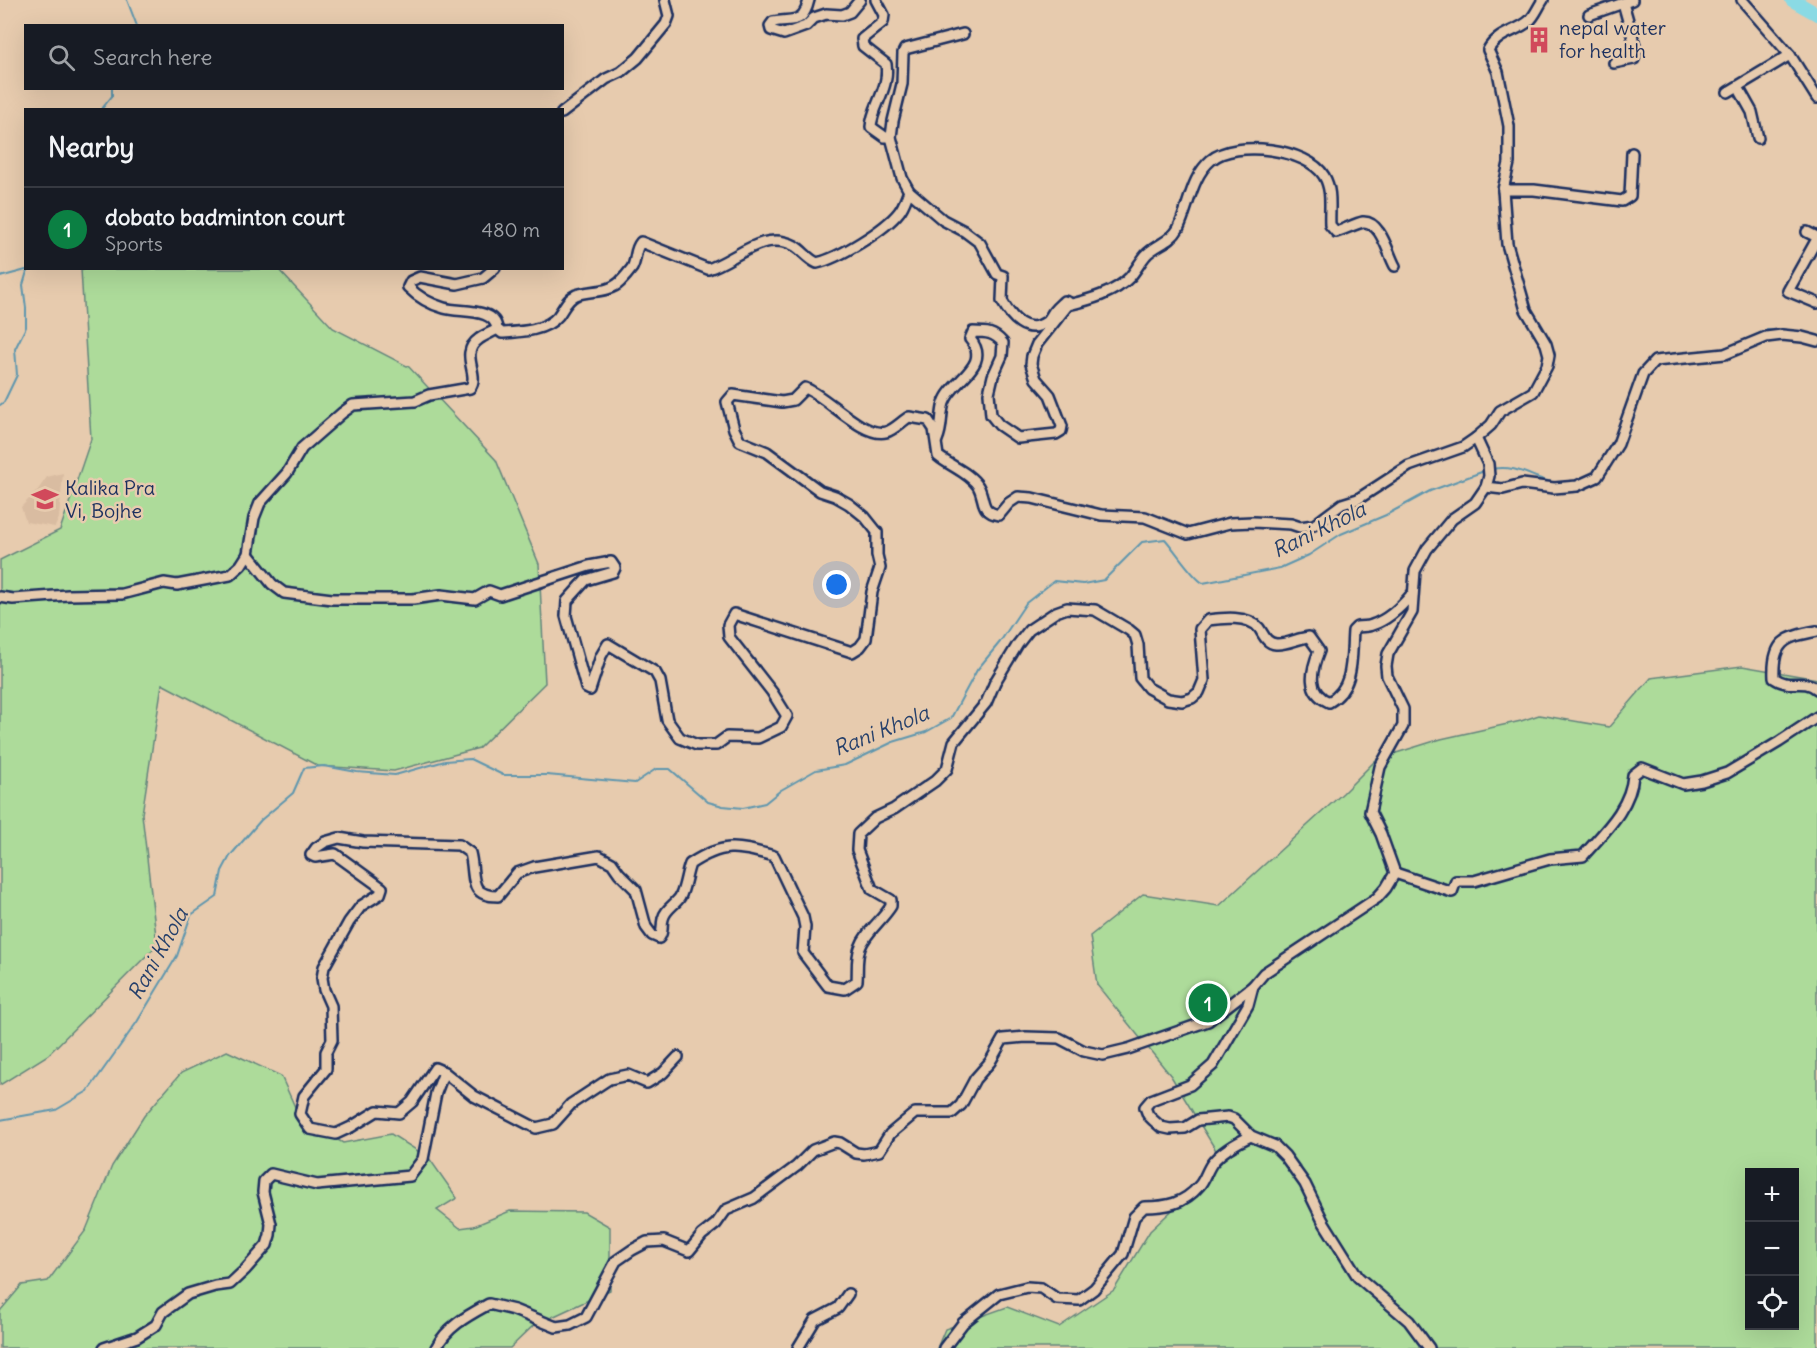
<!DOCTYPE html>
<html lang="en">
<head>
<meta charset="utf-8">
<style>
	body { margin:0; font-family:Delius,sans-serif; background:#242831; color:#f1f3f6 }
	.controls { position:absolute; right:18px; bottom:18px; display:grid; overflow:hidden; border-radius:0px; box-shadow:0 6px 24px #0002 }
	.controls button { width:54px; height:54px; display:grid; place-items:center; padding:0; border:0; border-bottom:2px solid #363941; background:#171b24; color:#f1f3f6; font:30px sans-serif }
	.you { position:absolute; left:837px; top:585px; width:21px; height:21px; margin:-15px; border:4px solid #fff; border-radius:50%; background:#1a73e8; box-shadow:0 0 0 9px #1a73e833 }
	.badge { display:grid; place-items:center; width:39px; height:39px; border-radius:50%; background:#0b8043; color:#fff; font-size:20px; font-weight:700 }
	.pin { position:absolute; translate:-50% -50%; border:3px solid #fff; box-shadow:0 2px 6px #0006 }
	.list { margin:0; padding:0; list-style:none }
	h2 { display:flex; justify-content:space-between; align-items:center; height:78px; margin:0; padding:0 24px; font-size:26px }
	h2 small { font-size:20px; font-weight:400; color:#9ea1a6 }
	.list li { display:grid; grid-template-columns:39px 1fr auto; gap:18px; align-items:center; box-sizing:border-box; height:84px; padding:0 24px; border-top:2px solid #363941 }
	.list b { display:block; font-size:22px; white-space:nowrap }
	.list p { margin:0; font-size:20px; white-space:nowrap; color:#9ea1a6 }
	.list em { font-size:20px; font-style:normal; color:#9ea1a6 }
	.icon { flex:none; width:33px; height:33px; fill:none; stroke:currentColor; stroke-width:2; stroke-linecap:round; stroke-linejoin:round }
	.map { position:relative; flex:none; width:1817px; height:1348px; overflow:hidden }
	.search { position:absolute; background:#171b24; box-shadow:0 6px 24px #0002; left:24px; top:24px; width:540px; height:66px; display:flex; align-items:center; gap:15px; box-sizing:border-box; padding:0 21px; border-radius:0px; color:#9ea1a6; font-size:22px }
	.panel { position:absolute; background:#171b24; box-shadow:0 6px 24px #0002; left:24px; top:108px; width:540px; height:162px; border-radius:0px }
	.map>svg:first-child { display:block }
	.built { fill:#d9bca1 }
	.green { fill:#addb9a; stroke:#64857c; stroke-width:1.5; fill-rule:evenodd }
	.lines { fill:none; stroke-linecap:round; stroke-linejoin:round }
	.stream { stroke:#5e96ae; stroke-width:2 }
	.river { stroke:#8adae4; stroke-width:14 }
	.minor-casing { stroke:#1b2f5e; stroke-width:14 }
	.minor { stroke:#e7cbae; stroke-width:9 }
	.labels { text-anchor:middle; stroke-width:5; stroke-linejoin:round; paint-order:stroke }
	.poi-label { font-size:20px; fill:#1b2f5e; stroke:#e7cbae; text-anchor:start }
	.water-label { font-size:21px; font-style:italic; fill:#26406b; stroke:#e7cbae }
</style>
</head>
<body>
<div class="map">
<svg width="1817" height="1348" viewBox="0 0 1817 1348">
	<rect width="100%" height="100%" fill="#e7cbae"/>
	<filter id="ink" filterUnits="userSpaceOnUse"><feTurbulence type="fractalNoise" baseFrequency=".0167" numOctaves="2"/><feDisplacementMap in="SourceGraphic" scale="12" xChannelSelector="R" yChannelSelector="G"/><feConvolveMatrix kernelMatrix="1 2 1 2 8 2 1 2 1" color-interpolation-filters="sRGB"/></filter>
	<g filter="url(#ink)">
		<polygon class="built" points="63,473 59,518 55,527 26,522 21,507 37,491 47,477"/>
		<g class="green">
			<polygon points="81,269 278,269 333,328 409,367 496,460 539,564 545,683 479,748 394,771 318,766 162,684 142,814 157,945 48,1055 0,1085 0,560 60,530 91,439"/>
			<path d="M1742 666 1817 679V1348H937L945 1329 1007 1307 1059 1327 1114 1290 1150 1231 1182 1201 1220 1157 1171 1076 1097 985 1090 936 1143 894 1219 906 1343 793 1377 759 1441 739 1521 721 1539 715 1609 727 1651 678ZM1750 1172H1794V1326H1750Z"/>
			<polygon points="227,1051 281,1076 300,1118 343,1143 391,1134 429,1158 457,1198 437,1210 460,1228 474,1226 510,1211 584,1212 610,1227 610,1290 533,1326 510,1348 0,1348 0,1311 22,1285 48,1281 86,1230 112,1166 144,1116 181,1073"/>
		</g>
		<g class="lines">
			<g class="stream">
				<polyline points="127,0 137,26"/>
				<polyline points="101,110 112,96 112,88"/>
				<polyline points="0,277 26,270"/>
				<polyline points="1802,333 1817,335"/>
				<polyline points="1716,351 1736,344 1767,330 1781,331"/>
				<polyline points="0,405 4,402 17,375 15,349 26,327 26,308 23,285 28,268"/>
				<path d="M1492 469C1529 462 1543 495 1584 478"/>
				<path d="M0 1120 56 1110 88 1091 137 1022 177 956 191 915 217 897 222 871 230 856 261 820 293 793 304 768 324 766 357 772 395 775 445 761 470 759 503 775H547L635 783 656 769H670L708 802 723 806 743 808 765 803 781 790 816 770 845 765 893 742 926 732 951 718 977 670 1000 642 1026 603 1054 581 1083 584 1104 580 1142 542 1165 539C1175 550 1193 578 1203 583L1280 568 1309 555 1341 534 1386 515 1430 491 1487 470"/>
			</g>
			<polyline class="river" points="1792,0 1817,14"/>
			<g class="minor-casing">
				<g id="minor">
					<path d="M809 0C803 26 792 18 773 22L770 26 771 30 784 34 806 26 814 18 826 14 842 15 850 12 860 0"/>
					<path d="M876 0 884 15 883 22 862 39 863 46 886 64C890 89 872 106 871 127L885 137H891"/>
					<polyline points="1742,0 1790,55 1817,98"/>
					<polyline points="1589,15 1632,0"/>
					<polyline points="1614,63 1634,59 1636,49 1623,3"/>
					<polyline points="1738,87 1752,112 1758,138"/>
					<polyline points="1728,92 1790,55"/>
					<polyline points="562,113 606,79 621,72 638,58 666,24 669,16 665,0"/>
					<polyline points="1503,190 1534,190 1622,201 1630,196 1632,153"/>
					<polyline points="1807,232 1817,237"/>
					<polyline points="1817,239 1788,291 1817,303"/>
					<path d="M495 268 483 278 457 284 420 277 411 281 408 287C418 297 430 304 444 308 460 313 495 307 497 329L502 333C520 332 546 331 558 316 564 308 567 299 576 295 590 290 609 293 620 282 624 278 629 272 632 268 637 259 634 250 641 242L708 269C736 260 763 229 795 246 803 251 808 259 817 263 839 258 885 230 899 212 904 206 906 198 909 191"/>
					<path d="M1068 305C1089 300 1115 293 1130 277 1136 270 1140 262 1146 255 1155 245 1171 242 1178 229 1189 207 1191 177 1211 160 1236 139 1308 149 1324 176 1333 191 1329 209 1330 225L1336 232C1343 230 1357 223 1363 222 1381 221 1388 254 1395 266"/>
					<path d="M937 440C943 427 940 416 944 403 951 380 993 366 970 339L973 332C986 332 994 332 1003 343L1002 356 993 376 989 393 991 415 999 425 1018 438 1056 434 1061 431 1062 426 1050 395 1036 379 1031 364 1032 356 1037 344 1068 305V302L1064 301C1061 304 1057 307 1054 311 1051 315 1050 319 1046 322 1026 336 1011 317 1002 301L1003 276 997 274 980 243 964 231 943 220 909 191 902 178 891 137 893 121 902 84 903 53 905 49 963 34"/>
					<polyline points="1486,487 1503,489 1522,484 1554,488 1577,486 1597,477 1618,444 1643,374 1655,361 1725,354 1766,337 1782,335 1802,337 1817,341"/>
					<path d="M248 554 272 584 284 593 332 599H413L441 595 475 599 489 591 500 595 589 566 611 562 615 568 613 572 586 580 567 601 566 616 586 688 590 690 601 656 608 644 655 672 660 681 667 720 680 738 697 745H716L727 737 758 738 781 727 787 716 772 692 729 637 728 625 734 614 852 652 860 647 866 639 872 592 880 568 877 555V532L865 517 849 504 835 496 820 491 767 452 740 441 734 429 727 402 733 395 782 402 793 400 805 388C825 395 863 438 886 432 894 430 902 421 909 417L928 420 934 429 938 456C950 466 970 473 978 486 986 500 979 511 999 515L1009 503 1018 497 1032 498 1101 515 1145 517 1188 534 1230 523 1253 522 1291 524 1300 527 1314 525 1342 504 1358 499 1409 466 1463 447 1476 438"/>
					<path d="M0 597 13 599 68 595 122 594 164 583 177 585 230 575 241 565 248 554 254 518 260 503 287 473 302 448 342 413 353 405 415 401 429 395 470 388C481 374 458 354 479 339 484 335 491 333 497 329"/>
					<path d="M1817 631C1785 637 1772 641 1774 678 1791 690 1802 677 1817 689"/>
					<path d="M1395 873 1452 892 1456 881H1474L1550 859 1583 856C1603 833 1631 808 1633 775L1642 768 1683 784 1702 781 1727 773 1779 742 1817 717"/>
					<path d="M678 1057 663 1073 647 1083 628 1075 609 1079 571 1104 553 1124 536 1128 474 1096 444 1072 435 1068 412 1102 399 1113 377 1111 351 1127 336 1134 310 1129 300 1114 304 1096 326 1069V1052L332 1040 331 1006 324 990 322 978 324 967 349 922 361 906 380 894 382 888 335 854 315 857 311 855 316 848 325 842 339 838 363 842 459 845 470 853C476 876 467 896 498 896L517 873 534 867 599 856 612 863 619 873 636 890 646 927 652 935 659 938C664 931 661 927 663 919 665 909 675 905 680 897 685 888 686 874 690 864 724 842 736 846 774 856L803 917 805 927 803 953 828 986 845 989 857 981C858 969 856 959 860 948 866 931 882 921 891 906V900L872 889 857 850 858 834 875 818 894 809 935 781 947 769 954 742 986 703 995 682 1018 644 1029 630 1056 612 1067 608 1095 610 1129 630 1135 635 1138 645 1140 678 1148 688 1168 699 1182 701 1192 698 1199 692 1204 680 1200 629 1208 620C1223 618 1248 615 1259 628 1264 635 1266 643 1276 644 1286 645 1298 638 1309 637L1319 651C1311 671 1306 692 1329 702 1355 688 1351 657 1353 631L1357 627C1362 626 1368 627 1372 625 1387 620 1402 606 1412 594"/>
					<polyline points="104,1348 137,1337 156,1325 163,1312 188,1294 215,1286 230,1284 245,1270 267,1245 270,1235 271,1224 263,1192 264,1181 271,1174 317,1185 410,1176 423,1159 436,1093 444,1072"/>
					<path d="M436 1348C447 1326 469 1315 489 1304L514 1310 556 1327 570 1325 586 1317 616 1261 632 1250 647 1242 664 1241 689 1251 702 1235 716 1224 726 1210 754 1198 797 1166 813 1150 834 1142 840 1143 856 1153 864 1154 879 1151 890 1134 915 1113H952L961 1105 975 1079 990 1062 1003 1039 1026 1037 1059 1038 1084 1051 1103 1055 1128 1049 1208 1021 1253 986"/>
					<polyline points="798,1348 815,1320 838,1308 848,1294"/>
					<path d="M944 1348 963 1323 999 1294 1027 1287 1041 1288 1057 1299 1079 1300 1094 1289 1123 1254 1134 1217 1144 1207C1166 1207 1184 1204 1199 1186 1205 1180 1207 1169 1213 1162 1222 1151 1238 1142 1251 1136"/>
					<path d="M1429 1348 1409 1321 1358 1277 1323 1221 1305 1184 1285 1156 1275 1146 1251 1136 1234 1119 1228 1117 1198 1120 1185 1128 1170 1129 1161 1127 1153 1120 1148 1115 1145 1107 1151 1100 1190 1085 1213 1065 1248 1005 1253 986 1264 973 1377 898 1386 888 1395 873 1381 834 1370 812 1380 767 1403 726V709L1387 676 1386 666 1388 654 1412 612 1415 571 1427 549 1452 519 1475 503 1486 487 1489 476 1488 464 1476 438 1491 425 1500 411 1533 392 1547 366 1549 355 1546 344 1526 310 1507 244 1503 190 1509 163V126L1498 72 1488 50C1497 33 1516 32 1529 21 1535 16 1538 7 1543 0"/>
				</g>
			</g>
			<use href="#minor" class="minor"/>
		</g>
	</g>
	<defs>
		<g id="building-bare" transform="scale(2.07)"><path d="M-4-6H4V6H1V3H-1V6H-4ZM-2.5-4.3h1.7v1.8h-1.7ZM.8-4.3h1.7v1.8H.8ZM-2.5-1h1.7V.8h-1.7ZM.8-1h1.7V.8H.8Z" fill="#d1495b" stroke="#e7cbae" stroke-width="2.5" paint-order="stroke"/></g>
		<g id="school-bare" transform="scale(2.07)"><path d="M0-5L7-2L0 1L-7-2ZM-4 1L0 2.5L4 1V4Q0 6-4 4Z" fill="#d1495b" stroke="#e7cbae" stroke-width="2.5" paint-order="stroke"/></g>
	</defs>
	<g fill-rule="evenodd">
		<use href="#building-bare" x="1539" y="40"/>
		<use href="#school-bare" x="45" y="499"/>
	</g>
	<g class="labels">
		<g class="poi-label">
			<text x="1559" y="35">nepal water<tspan x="1559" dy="23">for health</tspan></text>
			<text x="65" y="495">Kalika Pra<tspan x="65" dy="23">Vi, Bojhe</tspan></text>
		</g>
		<g class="water-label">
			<text transform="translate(1319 530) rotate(-26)" y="7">Rani Khola</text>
			<text transform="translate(881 731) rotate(-22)" y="7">Rani Khola</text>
			<text transform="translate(158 954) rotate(-61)" y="7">Rani Khola</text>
		</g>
	</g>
</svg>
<div class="controls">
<button>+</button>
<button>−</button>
<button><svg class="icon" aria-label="locate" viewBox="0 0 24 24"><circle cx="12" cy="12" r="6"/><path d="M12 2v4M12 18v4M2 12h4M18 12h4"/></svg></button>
</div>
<div class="you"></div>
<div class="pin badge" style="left:1208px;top:1003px">1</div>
<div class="search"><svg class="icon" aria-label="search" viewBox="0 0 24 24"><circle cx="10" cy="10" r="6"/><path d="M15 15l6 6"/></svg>Search here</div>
<section class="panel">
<h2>Nearby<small></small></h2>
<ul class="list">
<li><span class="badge">1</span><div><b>dobato badminton court</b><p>Sports</p></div><em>480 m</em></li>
</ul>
</section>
</div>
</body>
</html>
